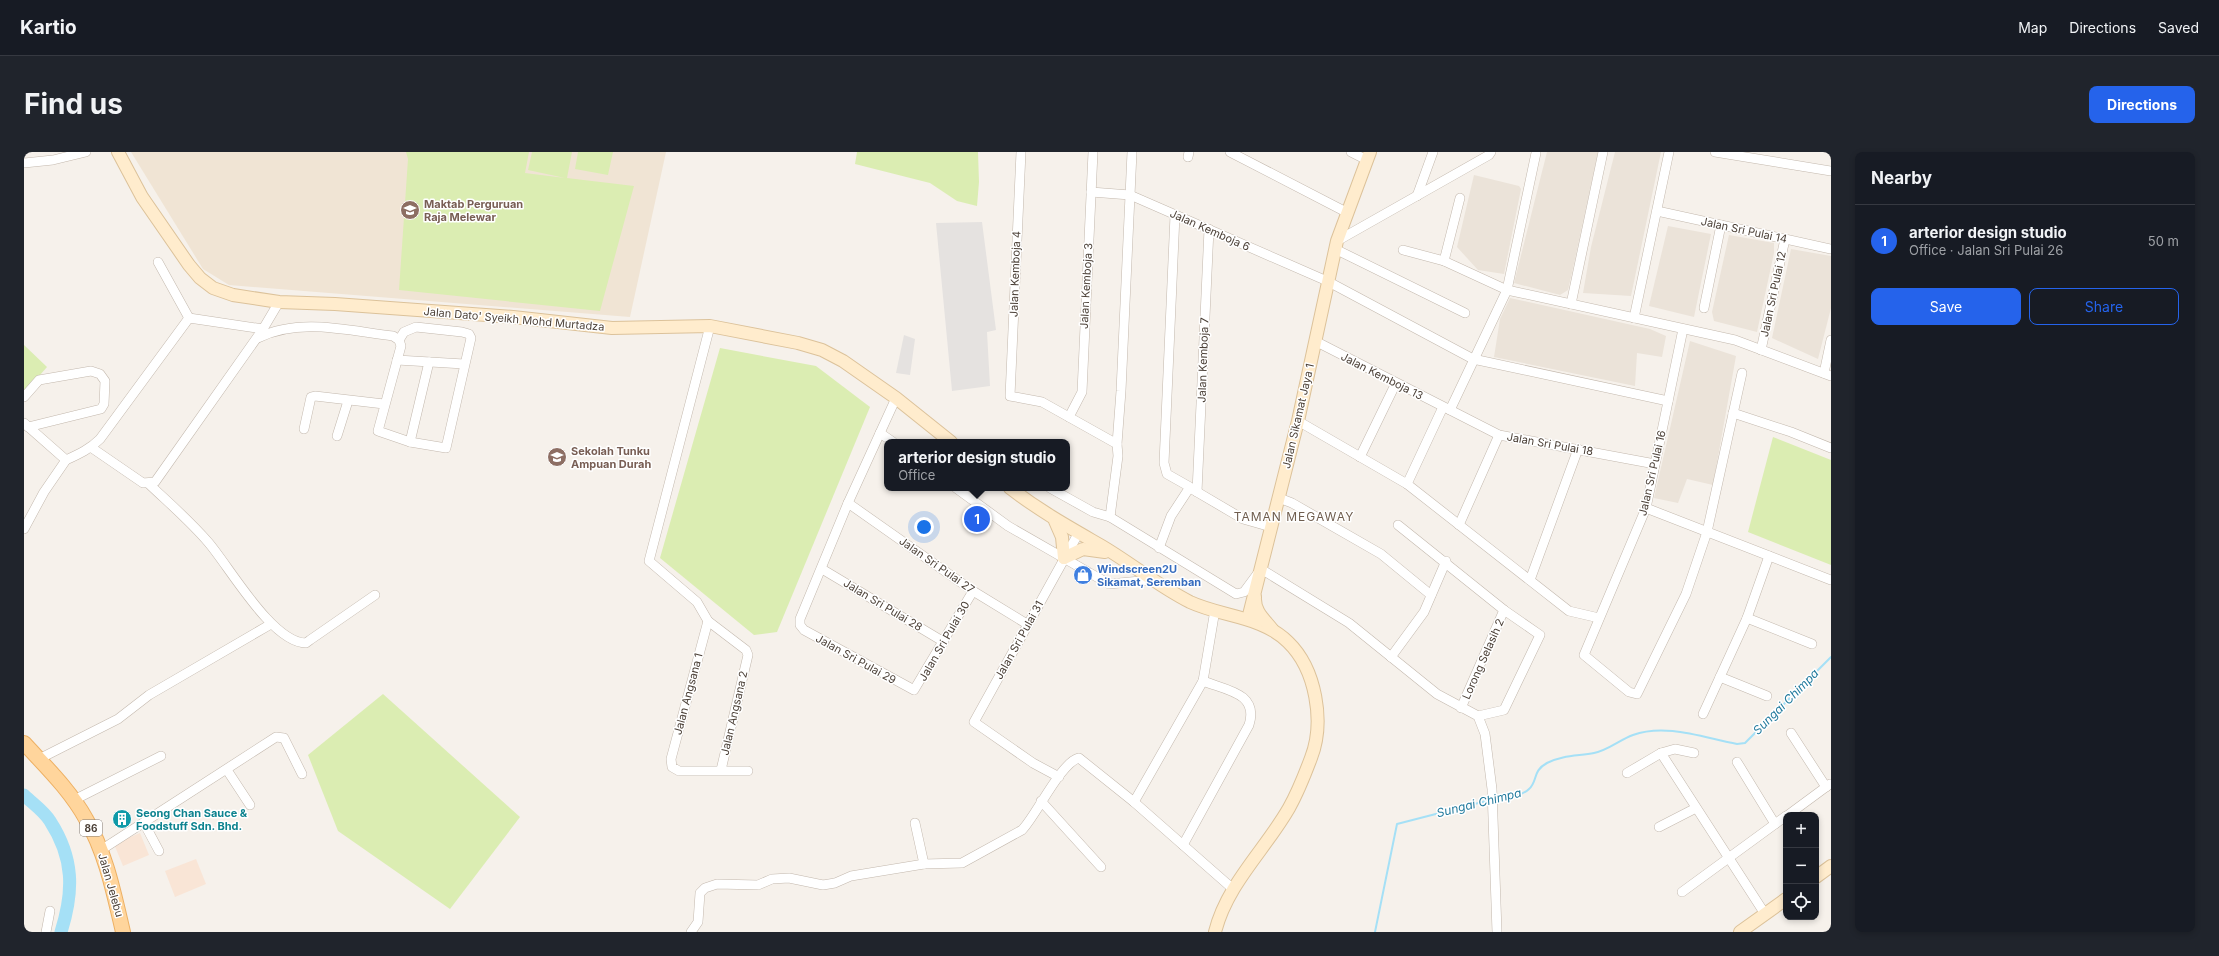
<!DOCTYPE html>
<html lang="en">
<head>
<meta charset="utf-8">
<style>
	body { margin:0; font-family:Inter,sans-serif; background:#20242c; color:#f1f3f6 }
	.controls { position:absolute; right:12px; bottom:12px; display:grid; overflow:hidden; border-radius:8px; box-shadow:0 2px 6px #0003 }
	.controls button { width:36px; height:36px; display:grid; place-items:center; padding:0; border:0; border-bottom:1px solid #363941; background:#171b24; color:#f1f3f6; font:20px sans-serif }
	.you { position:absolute; left:900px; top:375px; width:14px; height:14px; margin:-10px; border:3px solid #fff; border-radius:50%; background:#1a73e8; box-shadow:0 0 0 6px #1a73e833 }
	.badge { display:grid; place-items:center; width:26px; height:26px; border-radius:50%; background:#2563eb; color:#fff; font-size:13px; font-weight:700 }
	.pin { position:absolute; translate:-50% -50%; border:2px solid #fff; box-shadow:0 1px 4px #0006 }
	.popup { position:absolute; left:860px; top:287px; width:186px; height:52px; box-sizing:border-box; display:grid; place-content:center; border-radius:8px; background:#171b24; filter:drop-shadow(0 1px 3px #0005); font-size:13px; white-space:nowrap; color:#9ea1a6 }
	.popup b { font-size:15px; color:#f1f3f6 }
	.popup::after { content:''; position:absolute; left:50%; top:100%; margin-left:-8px; border:8px solid transparent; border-top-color:#171b24 }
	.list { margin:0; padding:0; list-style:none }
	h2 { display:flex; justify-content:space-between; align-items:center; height:52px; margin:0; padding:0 16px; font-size:17px }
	h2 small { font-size:13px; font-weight:400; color:#9ea1a6 }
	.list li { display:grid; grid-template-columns:26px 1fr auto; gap:12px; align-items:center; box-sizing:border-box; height:72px; padding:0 16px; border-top:1px solid #363941 }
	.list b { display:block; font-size:15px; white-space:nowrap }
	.list p { margin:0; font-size:13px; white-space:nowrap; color:#9ea1a6 }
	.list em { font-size:13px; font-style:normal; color:#9ea1a6 }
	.actions { display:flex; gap:8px; padding:12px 16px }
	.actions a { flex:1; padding:9px 0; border:1px solid #2563eb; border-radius:8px; text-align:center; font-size:14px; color:#2563eb }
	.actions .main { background:#2563eb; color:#fff }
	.icon { flex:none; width:22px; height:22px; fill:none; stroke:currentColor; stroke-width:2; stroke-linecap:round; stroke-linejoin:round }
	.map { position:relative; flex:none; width:1807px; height:780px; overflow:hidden; border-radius:8px }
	header { display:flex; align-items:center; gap:24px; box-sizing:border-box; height:56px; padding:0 20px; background:#171b24; border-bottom:1px solid #363941 }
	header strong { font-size:19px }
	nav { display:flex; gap:22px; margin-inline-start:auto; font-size:14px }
	.intro { display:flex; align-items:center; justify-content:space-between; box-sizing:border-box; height:96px; padding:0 24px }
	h1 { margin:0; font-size:28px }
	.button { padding:10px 18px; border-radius:8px; background:#2563eb; color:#fff; font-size:14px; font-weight:700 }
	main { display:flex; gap:24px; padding:0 24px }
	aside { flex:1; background:#171b24; border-radius:8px; box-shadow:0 2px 6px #0003 }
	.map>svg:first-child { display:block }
	.residential { fill:#ebe3d9 }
	.commercial { fill:#f9e5d6 }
	.education { fill:#f0e4d4 }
	.green { fill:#dbedb2 }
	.parking { fill:#e5e2e0 }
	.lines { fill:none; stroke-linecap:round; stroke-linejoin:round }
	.stream { stroke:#a5e0f6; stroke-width:2 }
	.river { stroke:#a5e0f6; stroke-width:13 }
	.street-casing { stroke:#c3b8ad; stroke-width:10 }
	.secondary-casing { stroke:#dcc29a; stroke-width:14 }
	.primary-casing { stroke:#edb063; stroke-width:16 }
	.street { stroke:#fff; stroke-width:9 }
	.secondary { stroke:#ffeccd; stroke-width:12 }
	.primary { stroke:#ffd59c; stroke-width:14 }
	.labels { text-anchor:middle; stroke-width:3; stroke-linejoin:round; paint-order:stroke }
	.shield { fill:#fff; stroke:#827a74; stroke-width:1 }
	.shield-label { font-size:10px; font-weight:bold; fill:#4c4138 }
	.education-label { font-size:11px; font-weight:bold; fill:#785e54; stroke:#fff; text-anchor:start }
	.street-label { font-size:11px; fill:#4c4138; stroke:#fff }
	.shop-label { font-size:11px; font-weight:bold; fill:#366cbe; stroke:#fff; text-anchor:start }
	.culture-label { font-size:11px; font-weight:bold; fill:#0d838f; stroke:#fff; text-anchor:start }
	.neighbourhood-label { font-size:12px; letter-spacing:1px; fill:#6f5d4e; stroke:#fff }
	.water-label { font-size:12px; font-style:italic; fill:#237b9e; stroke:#fff }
</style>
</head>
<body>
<header>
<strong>Kartio</strong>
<nav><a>Map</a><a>Directions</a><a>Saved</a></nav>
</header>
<div class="intro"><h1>Find us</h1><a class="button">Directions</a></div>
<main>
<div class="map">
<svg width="1807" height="780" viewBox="0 0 1807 780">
	<rect width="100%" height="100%" fill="#f6f1eb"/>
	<g class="residential">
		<polygon points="1523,0 1574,0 1548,121 1544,138 1536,143 1490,131"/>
		<polygon points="1591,0 1637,0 1607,144 1559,141 1567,95"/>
		<polygon points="1450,23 1495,34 1497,37 1480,122 1454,118 1433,95"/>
		<polygon points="1644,74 1687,82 1670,165 1625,154"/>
		<polygon points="1705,83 1750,91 1750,101 1733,180 1690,169 1688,160"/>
		<polygon points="1767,97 1807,104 1807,156 1794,207 1748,186"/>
		<polygon points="1486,146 1626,177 1642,184 1638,205 1613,201 1611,234 1470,205 1476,167"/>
		<polygon points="1666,189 1712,204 1689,333 1663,327 1654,351 1630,346"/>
	</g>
	<g class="commercial">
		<polygon points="116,681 125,703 99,714 90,692"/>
		<polygon points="172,707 182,732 151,745 141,719"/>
	</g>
	<polygon class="education" points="107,0 642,0 606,165 205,133 179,117"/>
	<g class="green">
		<polygon points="382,0 505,0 501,21 541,26 504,18 508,0 548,0 543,26 610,34 576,159 375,138 384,7"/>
		<polygon points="554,0 589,0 584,23 551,17"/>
		<polygon points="833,0 954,0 955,30 953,54 933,49 906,31 831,12"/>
		<polygon points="0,193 23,215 0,241"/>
		<polygon points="696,196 792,214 846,255 753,480 730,483 636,406"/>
		<polygon points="1749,285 1807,308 1807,413 1724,380"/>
		<polygon points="359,542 496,665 426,757 314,679 284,603"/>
	</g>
	<g class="parking">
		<polygon points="958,70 972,178 963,180 966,234 928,239 912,71"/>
		<polygon points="880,183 891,187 886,223 872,221"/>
	</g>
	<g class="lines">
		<g class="stream">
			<path d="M1470 647C1481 645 1497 645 1505 637 1514 629 1508 619 1523 611 1538 603 1555 604 1570 601 1585 598 1595 588 1609 583 1642 571 1680 586 1713 592L1721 591 1807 505"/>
			<polyline points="1351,780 1373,672 1466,648"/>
		</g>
		<path class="river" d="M0 643C8 651 20 659 26 669 50 706 50 739 37 780"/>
		<g class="street-casing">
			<g id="street">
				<polyline points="997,0 986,244 1018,250 1093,292 1094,304 1086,365"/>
				<polyline points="1206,0 1324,61"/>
				<polyline points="1327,0 1343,8"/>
				<polyline points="1691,0 1807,19"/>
				<polyline points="1164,5 1165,0"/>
				<polyline points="0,11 29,8 62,0"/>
				<polyline points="1067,40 1106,43 1303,129 1449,207 1644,249"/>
				<polyline points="1393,44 1409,0"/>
				<polyline points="1633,59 1807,97"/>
				<polyline points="1313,89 1465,3 1467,0"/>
				<polyline points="1311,97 1441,161"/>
				<polyline points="1379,98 1420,109 1483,138 1711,188 1807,224"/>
				<polyline points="1420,109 1436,46"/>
				<polyline points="134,110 165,166"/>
				<polyline points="1547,152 1579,0"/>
				<polyline points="1680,156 1697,73"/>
				<polyline points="1610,166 1645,0"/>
				<polyline points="686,174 625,409 673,450 684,469 722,498 724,503 697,618"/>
				<polygon points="392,175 438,180 445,182 447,186 422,296 386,290 354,279 377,194 375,188 380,180"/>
				<polyline points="1659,177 1622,356 1560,503 1605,540 1613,542 1662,442 1683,380 1718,221"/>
				<path d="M234 186C276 165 325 179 369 184L375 188"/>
				<polyline points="1291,189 1475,283 1631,312"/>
				<polyline points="1737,198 1761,87"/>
				<polyline points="373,208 440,212"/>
				<polyline points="1800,221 1807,188"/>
				<polyline points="0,245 15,228 67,219 76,222 81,229 80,252 77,257 4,275"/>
				<polyline points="872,246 824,351 776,467 776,473 780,478 890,538 949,439"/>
				<polyline points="1426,258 1483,138 1512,1"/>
				<polyline points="1709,261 1767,280 1807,296"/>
				<polyline points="1045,265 1058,240 1069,0"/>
				<polyline points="1274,269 1383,332 1545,459 1575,466"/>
				<path d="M0 271 42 308C55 302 66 297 76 287L165 166 239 177 255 150"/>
				<polyline points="280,277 287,245 291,244 360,252"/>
				<polyline points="856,281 869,290"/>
				<polyline points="313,284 324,249"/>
				<polyline points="386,290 405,210"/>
				<polyline points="1093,292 1097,239 1108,0"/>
				<polyline points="68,296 119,331 131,330 239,177"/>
				<polyline points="1336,305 1372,231"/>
				<path d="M125 332C145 351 166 369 184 390 205 414 248 491 282 491L286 488 351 443"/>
				<polyline points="1383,332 1419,255"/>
				<polyline points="932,336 984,374 1085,432 1127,428"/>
				<polyline points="1026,336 1069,360 1086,365 1212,442 1220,440 1237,417 1325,471 1413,542 1454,564 1461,582 1468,637 1473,780"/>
				<polyline points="1168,337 1219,367 1247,375"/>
				<polyline points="1173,340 1185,77"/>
				<polyline points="1255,346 1268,351 1357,402 1407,443"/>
				<polyline points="824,351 949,439 1003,472"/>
				<polyline points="1622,356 1807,428"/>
				<polyline points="1374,373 1480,458 1516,483 1480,558 1454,564"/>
				<polyline points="1435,373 1475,283"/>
				<polyline points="0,377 20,340 42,308"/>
				<polyline points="1135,396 1147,364 1166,335 1143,322 1140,311 1151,63"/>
				<polyline points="798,417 920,490"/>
				<polyline points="1506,428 1554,297"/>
				<polyline points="1723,466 1788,492"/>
				<polyline points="684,469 647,607 648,615 655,619 724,619"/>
				<polyline points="1367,505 1400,460 1422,409"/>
				<polyline points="1696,525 1743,544"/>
				<polyline points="1437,556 1480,458"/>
				<polyline points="1679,562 1723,466 1745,404"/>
				<polyline points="1767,581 1802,635"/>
				<polyline points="1637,601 1741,762"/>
				<polyline points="15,607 94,567 125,543 247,472"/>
				<polyline points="1713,610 1751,672"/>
				<polyline points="203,618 226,653"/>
				<polyline points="1603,621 1637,601 1651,597 1670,601"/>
				<polyline points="1035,625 1009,611 950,570 1054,382"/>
				<polyline points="50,648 137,604"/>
				<polyline points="1017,649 1077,715"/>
				<polyline points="1110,650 1179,529 1191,458"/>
				<polyline points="1764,663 1806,632"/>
				<polyline points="120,671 135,699"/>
				<polyline points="891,671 900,712"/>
				<polyline points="1635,675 1672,656"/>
				<path d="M1159 693 1225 573C1235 541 1202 538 1179 529"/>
				<polyline points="77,698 252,585 260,586 278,622"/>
				<polyline points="1658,740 1762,664"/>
				<polyline points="22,780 26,759"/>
				<path d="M667 780 674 770 676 741 681 736 693 732 734 733 748 727 765 726 799 733 811 731 827 724 900 712 938 711 998 678C1012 664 1037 610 1055 606L1110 650 1209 737"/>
			</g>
		</g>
		<g class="secondary-casing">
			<g id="secondary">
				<polyline points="94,0 118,45 165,113 176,126 189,136 209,143 255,150 311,152 489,165 588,176 686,174 774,191 798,198 819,209 872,246 927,290"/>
				<path d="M986 336C1016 359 1043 374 1076 393 1107 411 1134 434 1166 450 1198 465 1238 464 1264 490 1292 517 1301 570 1287 606 1281 622 1274 640 1265 656 1241 698 1203 732 1191 780"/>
				<polyline points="1031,369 1038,385 1040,406"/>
				<polyline points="1040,406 1059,397 1081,400"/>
				<path d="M1231 445C1230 459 1240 467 1248 477"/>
				<polyline points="1224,467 1274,269 1313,89 1346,0"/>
				<polyline points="1792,725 1807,714"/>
				<polyline points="1716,780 1762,747"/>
			</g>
		</g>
		<g class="primary-casing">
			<path id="primary" d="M0 591C22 615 46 638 62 667 82 701 90 742 99 780"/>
		</g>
		<use href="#street" class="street"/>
		<use href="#secondary" class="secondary"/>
		<use href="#primary" class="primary"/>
	</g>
	<defs>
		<g id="university-disc" transform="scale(1)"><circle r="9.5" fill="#8d6e63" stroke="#fff"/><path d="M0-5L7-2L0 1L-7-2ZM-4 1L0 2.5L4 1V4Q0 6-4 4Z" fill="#fff"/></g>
		<g id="school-disc" transform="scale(1)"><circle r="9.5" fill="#8d6e63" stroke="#fff"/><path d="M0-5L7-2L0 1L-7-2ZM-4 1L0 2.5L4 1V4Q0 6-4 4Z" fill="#fff"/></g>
		<g id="shop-disc" transform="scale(1)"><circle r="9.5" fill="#3f7fe0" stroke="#fff"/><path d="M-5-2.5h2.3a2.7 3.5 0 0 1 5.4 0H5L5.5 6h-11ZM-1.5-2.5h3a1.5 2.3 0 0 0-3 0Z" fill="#fff"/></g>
		<g id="building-disc" transform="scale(1)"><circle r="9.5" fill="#0f9aa8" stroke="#fff"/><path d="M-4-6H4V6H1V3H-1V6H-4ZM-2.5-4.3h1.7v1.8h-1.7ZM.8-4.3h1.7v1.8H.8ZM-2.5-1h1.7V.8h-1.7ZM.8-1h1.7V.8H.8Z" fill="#fff"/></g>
	</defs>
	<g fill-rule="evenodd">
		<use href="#university-disc" x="386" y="58"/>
		<use href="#school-disc" x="533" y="305"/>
		<use href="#shop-disc" x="1059" y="423"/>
		<use href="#building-disc" x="98" y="667"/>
	</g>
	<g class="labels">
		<rect class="shield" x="56" y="668" width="22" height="16" rx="3"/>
		<g class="shield-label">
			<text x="67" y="680">86</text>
		</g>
		<g class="education-label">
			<text x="400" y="56">Maktab Perguruan<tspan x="400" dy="13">Raja Melewar</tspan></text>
			<text x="547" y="303">Sekolah Tunku<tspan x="547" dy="13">Ampuan Durah</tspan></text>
		</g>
		<g class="street-label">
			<text transform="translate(1186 78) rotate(24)" y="4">Jalan Kemboja 6</text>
			<text transform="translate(1720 78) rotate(12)" y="4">Jalan Sri Pulai 14</text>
			<text transform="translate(991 122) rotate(-88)" y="4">Jalan Kemboja 4</text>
			<text transform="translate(1062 134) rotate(-87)" y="4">Jalan Kemboja 3</text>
			<text transform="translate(1749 142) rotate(-78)" y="4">Jalan Sri Pulai 12</text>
			<text transform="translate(490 167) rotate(5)" y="4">Jalan Dato' Syeikh Mohd Murtadza</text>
			<text transform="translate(1179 208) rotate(-88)" y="4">Jalan Kemboja 7</text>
			<text transform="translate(1358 224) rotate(27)" y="4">Jalan Kemboja 13</text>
			<text transform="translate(1274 264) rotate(-77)" y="4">Jalan Sikamat Jaya 1</text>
			<text transform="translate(1526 292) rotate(10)" y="4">Jalan Sri Pulai 18</text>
			<text transform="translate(1628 321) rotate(-77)" y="4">Jalan Sri Pulai 16</text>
			<text transform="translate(913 413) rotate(35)" y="4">Jalan Sri Pulai 27</text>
			<text transform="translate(859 453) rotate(31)" y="4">Jalan Sri Pulai 28</text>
			<text transform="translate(995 488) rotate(-61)" y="4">Jalan Sri Pulai 31</text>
			<text transform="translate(920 489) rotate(-60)" y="4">Jalan Sri Pulai 30</text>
			<text transform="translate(832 507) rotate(29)" y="4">Jalan Sri Pulai 29</text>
			<text transform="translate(1459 507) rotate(-66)" y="4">Lorong Selasih 2</text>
			<text transform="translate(664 542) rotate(-75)" y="4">Jalan Angsana 1</text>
			<text transform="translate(710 561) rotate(-77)" y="4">Jalan Angsana 2</text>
			<text transform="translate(87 733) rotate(74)" y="4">Jalan Jelebu</text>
		</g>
		<g class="shop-label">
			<text x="1073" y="421">Windscreen2U<tspan x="1073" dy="13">Sikamat, Seremban</tspan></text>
		</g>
		<g class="culture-label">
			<text x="112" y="665">Seong Chan Sauce &amp;<tspan x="112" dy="13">Foodstuff Sdn. Bhd.</tspan></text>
		</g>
		<g class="neighbourhood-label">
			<text x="1270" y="369">TAMAN MEGAWAY</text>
		</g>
		<g class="water-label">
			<text transform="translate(1762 550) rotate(-45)" y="4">Sungai Chimpa</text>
			<text transform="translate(1455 651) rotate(-14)" y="4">Sungai Chimpa</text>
		</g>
	</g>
</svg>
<div class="controls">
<button>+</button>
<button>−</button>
<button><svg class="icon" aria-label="locate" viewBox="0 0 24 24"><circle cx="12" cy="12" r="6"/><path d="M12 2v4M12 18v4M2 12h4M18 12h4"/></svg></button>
</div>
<div class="you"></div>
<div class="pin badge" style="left:953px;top:367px">1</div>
<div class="popup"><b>arterior design studio</b>Office</div>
</div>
<aside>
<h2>Nearby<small></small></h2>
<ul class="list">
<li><span class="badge">1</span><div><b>arterior design studio</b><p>Office · Jalan Sri Pulai 26</p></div><em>50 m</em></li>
</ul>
<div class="actions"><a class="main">Save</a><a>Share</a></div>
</aside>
</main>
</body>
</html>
